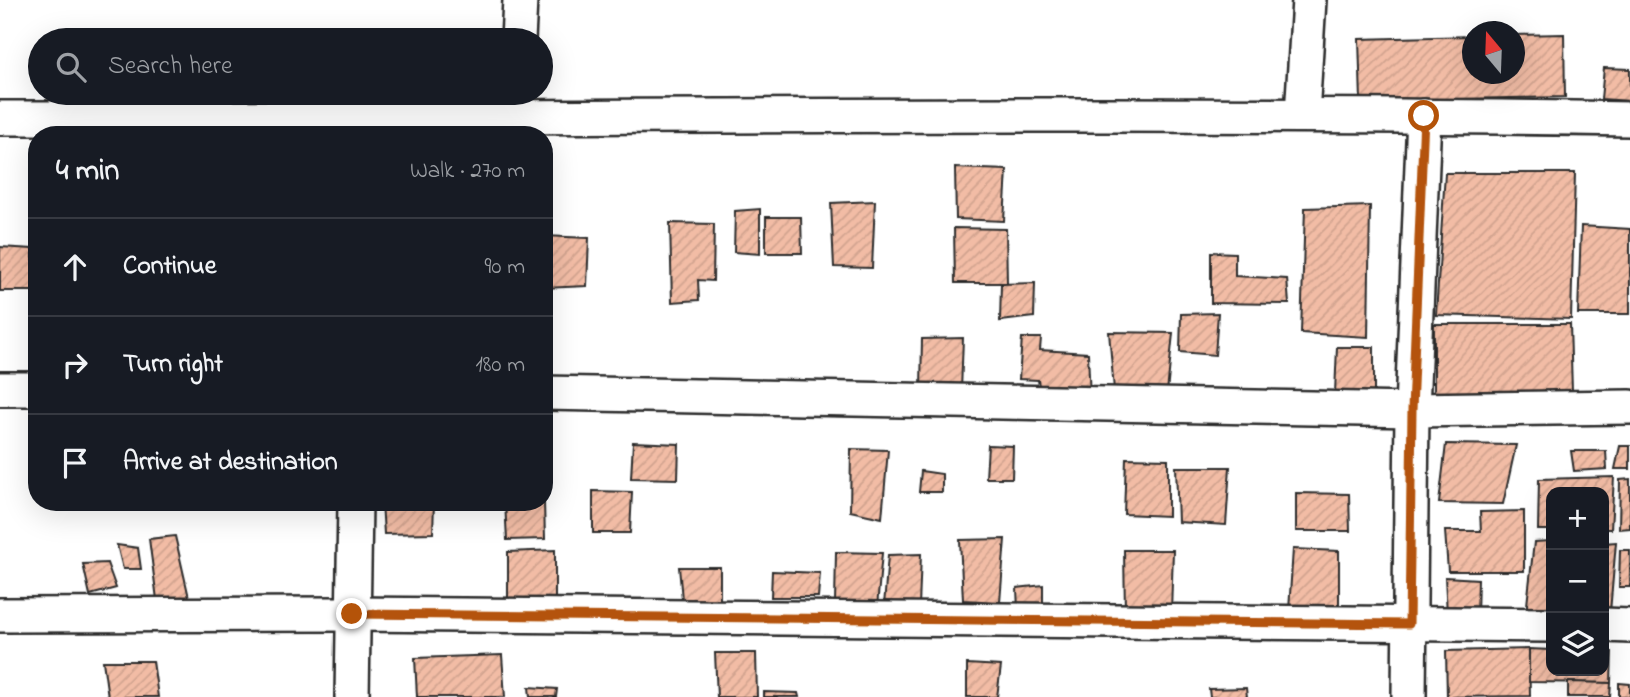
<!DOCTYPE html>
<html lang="en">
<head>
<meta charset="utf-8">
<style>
	body { margin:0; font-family:"Indie Flower",sans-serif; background:#20242c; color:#f1f3f6 }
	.controls { position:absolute; right:21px; bottom:21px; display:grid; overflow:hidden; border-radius:14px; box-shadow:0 7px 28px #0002 }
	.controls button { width:63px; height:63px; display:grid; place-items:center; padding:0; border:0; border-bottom:2px solid #363941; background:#171b24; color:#f1f3f6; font:35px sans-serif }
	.compass { position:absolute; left:1462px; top:21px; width:63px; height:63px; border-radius:50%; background:#171b24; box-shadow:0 7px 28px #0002; rotate:341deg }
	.stop { position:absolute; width:21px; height:21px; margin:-16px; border:5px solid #b45309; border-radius:50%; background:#fff }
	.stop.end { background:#b45309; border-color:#fff; box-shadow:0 2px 7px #0008 }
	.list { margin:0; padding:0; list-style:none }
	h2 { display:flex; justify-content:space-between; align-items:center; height:91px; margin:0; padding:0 28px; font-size:30px }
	h2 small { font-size:23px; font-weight:400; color:#9ea1a6 }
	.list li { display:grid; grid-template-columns:46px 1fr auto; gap:21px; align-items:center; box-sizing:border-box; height:98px; padding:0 28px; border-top:2px solid #363941 }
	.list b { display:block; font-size:26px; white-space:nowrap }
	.list em { font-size:23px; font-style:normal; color:#9ea1a6 }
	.icon { flex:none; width:38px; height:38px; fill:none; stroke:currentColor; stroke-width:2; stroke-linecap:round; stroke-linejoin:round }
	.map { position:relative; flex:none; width:1630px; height:697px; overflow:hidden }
	.search { position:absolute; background:#171b24; box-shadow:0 7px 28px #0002; left:28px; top:28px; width:525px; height:77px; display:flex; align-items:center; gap:18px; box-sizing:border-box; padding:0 24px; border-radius:38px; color:#9ea1a6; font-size:26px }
	.panel { position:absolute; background:#171b24; box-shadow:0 7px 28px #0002; left:28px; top:126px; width:525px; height:385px; border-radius:28px }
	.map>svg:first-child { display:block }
	.building { fill:url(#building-hatch); stroke:#2b2b2b; stroke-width:2 }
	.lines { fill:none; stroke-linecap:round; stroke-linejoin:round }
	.minor-casing { stroke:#2b2b2b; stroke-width:38 }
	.minor { stroke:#fff; stroke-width:33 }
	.route { stroke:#b45309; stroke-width:9 }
</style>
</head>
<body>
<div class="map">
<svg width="1630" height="697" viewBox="0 0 1630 697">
	<defs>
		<pattern id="building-hatch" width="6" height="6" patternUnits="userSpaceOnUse" patternTransform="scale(1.75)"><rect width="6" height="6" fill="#f2bca5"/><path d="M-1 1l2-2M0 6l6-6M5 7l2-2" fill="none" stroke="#d0a28e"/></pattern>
	</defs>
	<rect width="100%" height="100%" fill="#fff"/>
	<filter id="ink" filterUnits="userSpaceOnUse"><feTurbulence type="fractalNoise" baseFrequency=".0143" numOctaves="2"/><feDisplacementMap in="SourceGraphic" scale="14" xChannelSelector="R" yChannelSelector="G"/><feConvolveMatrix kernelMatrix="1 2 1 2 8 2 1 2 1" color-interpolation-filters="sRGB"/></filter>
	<g filter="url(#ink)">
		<g class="building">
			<polygon points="1564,34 1565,97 1361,101 1359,39 1472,36 1472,74 1514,74 1514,35"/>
			<polygon points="1604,68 1630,69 1630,101 1601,99"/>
			<polygon points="955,168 1007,170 1004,221 956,219"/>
			<polygon points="1445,173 1575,173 1571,319 1436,315"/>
			<polygon points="875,201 872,268 834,267 831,203"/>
			<polygon points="1370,206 1368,337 1301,333 1305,208"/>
			<polygon points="760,209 760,254 734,252 735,211"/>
			<polygon points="766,217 801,217 802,253 766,253"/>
			<polygon points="670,223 714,224 713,281 698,280 699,300 672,302"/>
			<polygon points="1581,226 1630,229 1630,314 1578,314"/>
			<polygon points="954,228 1006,229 1007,283 955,283"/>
			<polygon points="544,236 589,238 587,286 544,288"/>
			<polygon points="0,247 33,249 33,291 0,291"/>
			<polygon points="1211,252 1235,253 1235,276 1287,279 1289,304 1211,303"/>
			<polygon points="1035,283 1034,317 1000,321 1001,284"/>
			<polygon points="1218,313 1215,355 1180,352 1181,314"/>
			<polygon points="1434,324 1570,324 1572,391 1434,398"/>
			<polygon points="1109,332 1173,333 1167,392 1114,390"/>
			<polygon points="963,338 961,391 921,389 922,339"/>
			<polygon points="1022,338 1041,338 1040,350 1088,353 1090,399 1041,398 1038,380 1019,379"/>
			<polygon points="1337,347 1374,347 1374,394 1335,393"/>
			<polygon points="633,442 679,444 678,479 631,478"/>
			<polygon points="1446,444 1516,445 1503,504 1439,503"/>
			<polygon points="988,445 1013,446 1012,478 986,478"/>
			<polygon points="1620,446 1630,446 1630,469 1615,469"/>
			<polygon points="851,449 888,450 882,518 850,511"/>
			<polygon points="1571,451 1606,451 1607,469 1574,471"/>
			<polygon points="1126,458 1168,459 1168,516 1124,514"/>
			<polygon points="1176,467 1230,467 1226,525 1178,522"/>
			<polygon points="921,471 942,474 942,492 919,492"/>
			<polygon points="1614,477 1611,529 1604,529 1604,492 1551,492 1551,530 1538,530 1539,479"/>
			<polygon points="1630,479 1630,528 1619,529 1620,480"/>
			<polygon points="593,491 632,492 630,533 593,533"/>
			<polygon points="1296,493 1349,494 1350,531 1296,531"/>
			<polygon points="382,502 434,502 433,533 384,534"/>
			<polygon points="505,502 544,502 545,539 507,540"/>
			<polygon points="1524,511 1524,571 1448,571 1445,531 1481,531 1480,512"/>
			<polygon points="175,536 190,602 158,607 149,539"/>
			<polygon points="1005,539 1000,602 963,600 960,540"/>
			<polygon points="1551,541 1551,613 1526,614 1534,542"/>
			<polygon points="1616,542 1610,612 1604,612 1604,543"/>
			<polygon points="117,545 138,548 141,569 123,569"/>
			<polygon points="1293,549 1339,551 1339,609 1289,610"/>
			<polygon points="555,550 555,608 508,605 508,552"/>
			<polygon points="1124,550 1173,550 1171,613 1125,612"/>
			<polygon points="1620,550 1630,550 1630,587 1619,587"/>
			<polygon points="836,552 882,553 877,607 835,604"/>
			<polygon points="921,554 919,607 884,606 888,555"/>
			<polygon points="107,563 116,588 90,595 83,564"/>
			<polygon points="679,567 720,567 720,610 683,610"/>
			<polygon points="772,571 820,573 818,597 771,597"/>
			<polygon points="1445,577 1478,579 1477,615 1447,614"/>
			<polygon points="1043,585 1043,611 1018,610 1017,588"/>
			<polygon points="1529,649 1530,696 1447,697 1446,651"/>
			<polygon points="1529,649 1551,650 1551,671 1604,671 1604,652 1612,652 1611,683 1529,682"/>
			<polygon points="715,653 756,653 757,697 717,697"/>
			<polygon points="502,655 505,697 417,697 415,658"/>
			<polygon points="103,661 153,661 158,697 108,697"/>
			<polygon points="967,664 1001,666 997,697 967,697"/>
			<polygon points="1568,682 1611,683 1610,697 1568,697"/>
			<polygon points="1619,683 1630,684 1630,697 1619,697"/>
			<polygon points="529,687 557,689 556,697 530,697"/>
			<polygon points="1246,688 1247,697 1210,697 1209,689"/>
			<polygon points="764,692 798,693 799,697 764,697"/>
		</g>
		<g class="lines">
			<g class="minor-casing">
				<g id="minor">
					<polyline points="518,40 520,0"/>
					<polyline points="1302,115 1309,0"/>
					<path d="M0 118C543 119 1087 110 1630 119"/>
					<polyline points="0,389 37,389"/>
					<polyline points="544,393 1412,410 1630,407"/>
					<polyline points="0,615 352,614 1551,625"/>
					<polyline points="1604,625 1630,626"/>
					<polyline points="352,697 355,502"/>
					<polyline points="1409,697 1412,410 1424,116"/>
				</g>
			</g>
			<use href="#minor" class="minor"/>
		</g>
	</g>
	<g class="lines" filter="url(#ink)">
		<polyline class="route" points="352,614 1409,624 1412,410 1424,116"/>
	</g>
</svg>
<div class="controls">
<button>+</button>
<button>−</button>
<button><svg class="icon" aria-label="layers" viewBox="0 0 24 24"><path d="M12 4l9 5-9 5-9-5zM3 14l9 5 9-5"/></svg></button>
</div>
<svg class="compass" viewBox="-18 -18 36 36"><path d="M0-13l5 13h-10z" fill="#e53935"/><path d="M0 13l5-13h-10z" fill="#9ea1a6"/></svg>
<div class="stop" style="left:1424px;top:116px"></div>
<div class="stop end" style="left:352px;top:614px"></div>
<div class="search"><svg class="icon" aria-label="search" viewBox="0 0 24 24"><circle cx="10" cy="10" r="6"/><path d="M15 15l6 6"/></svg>Search here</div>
<section class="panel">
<h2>4 min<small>Walk · 270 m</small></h2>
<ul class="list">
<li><svg class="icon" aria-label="ahead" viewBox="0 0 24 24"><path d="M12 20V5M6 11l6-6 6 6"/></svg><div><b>Continue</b></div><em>90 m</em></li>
<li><svg class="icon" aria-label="right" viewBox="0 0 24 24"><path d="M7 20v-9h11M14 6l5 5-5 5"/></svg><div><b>Turn right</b></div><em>180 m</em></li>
<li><svg class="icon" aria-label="arrive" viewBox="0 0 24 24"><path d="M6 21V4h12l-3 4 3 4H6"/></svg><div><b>Arrive at destination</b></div></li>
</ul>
</section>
</div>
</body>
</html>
